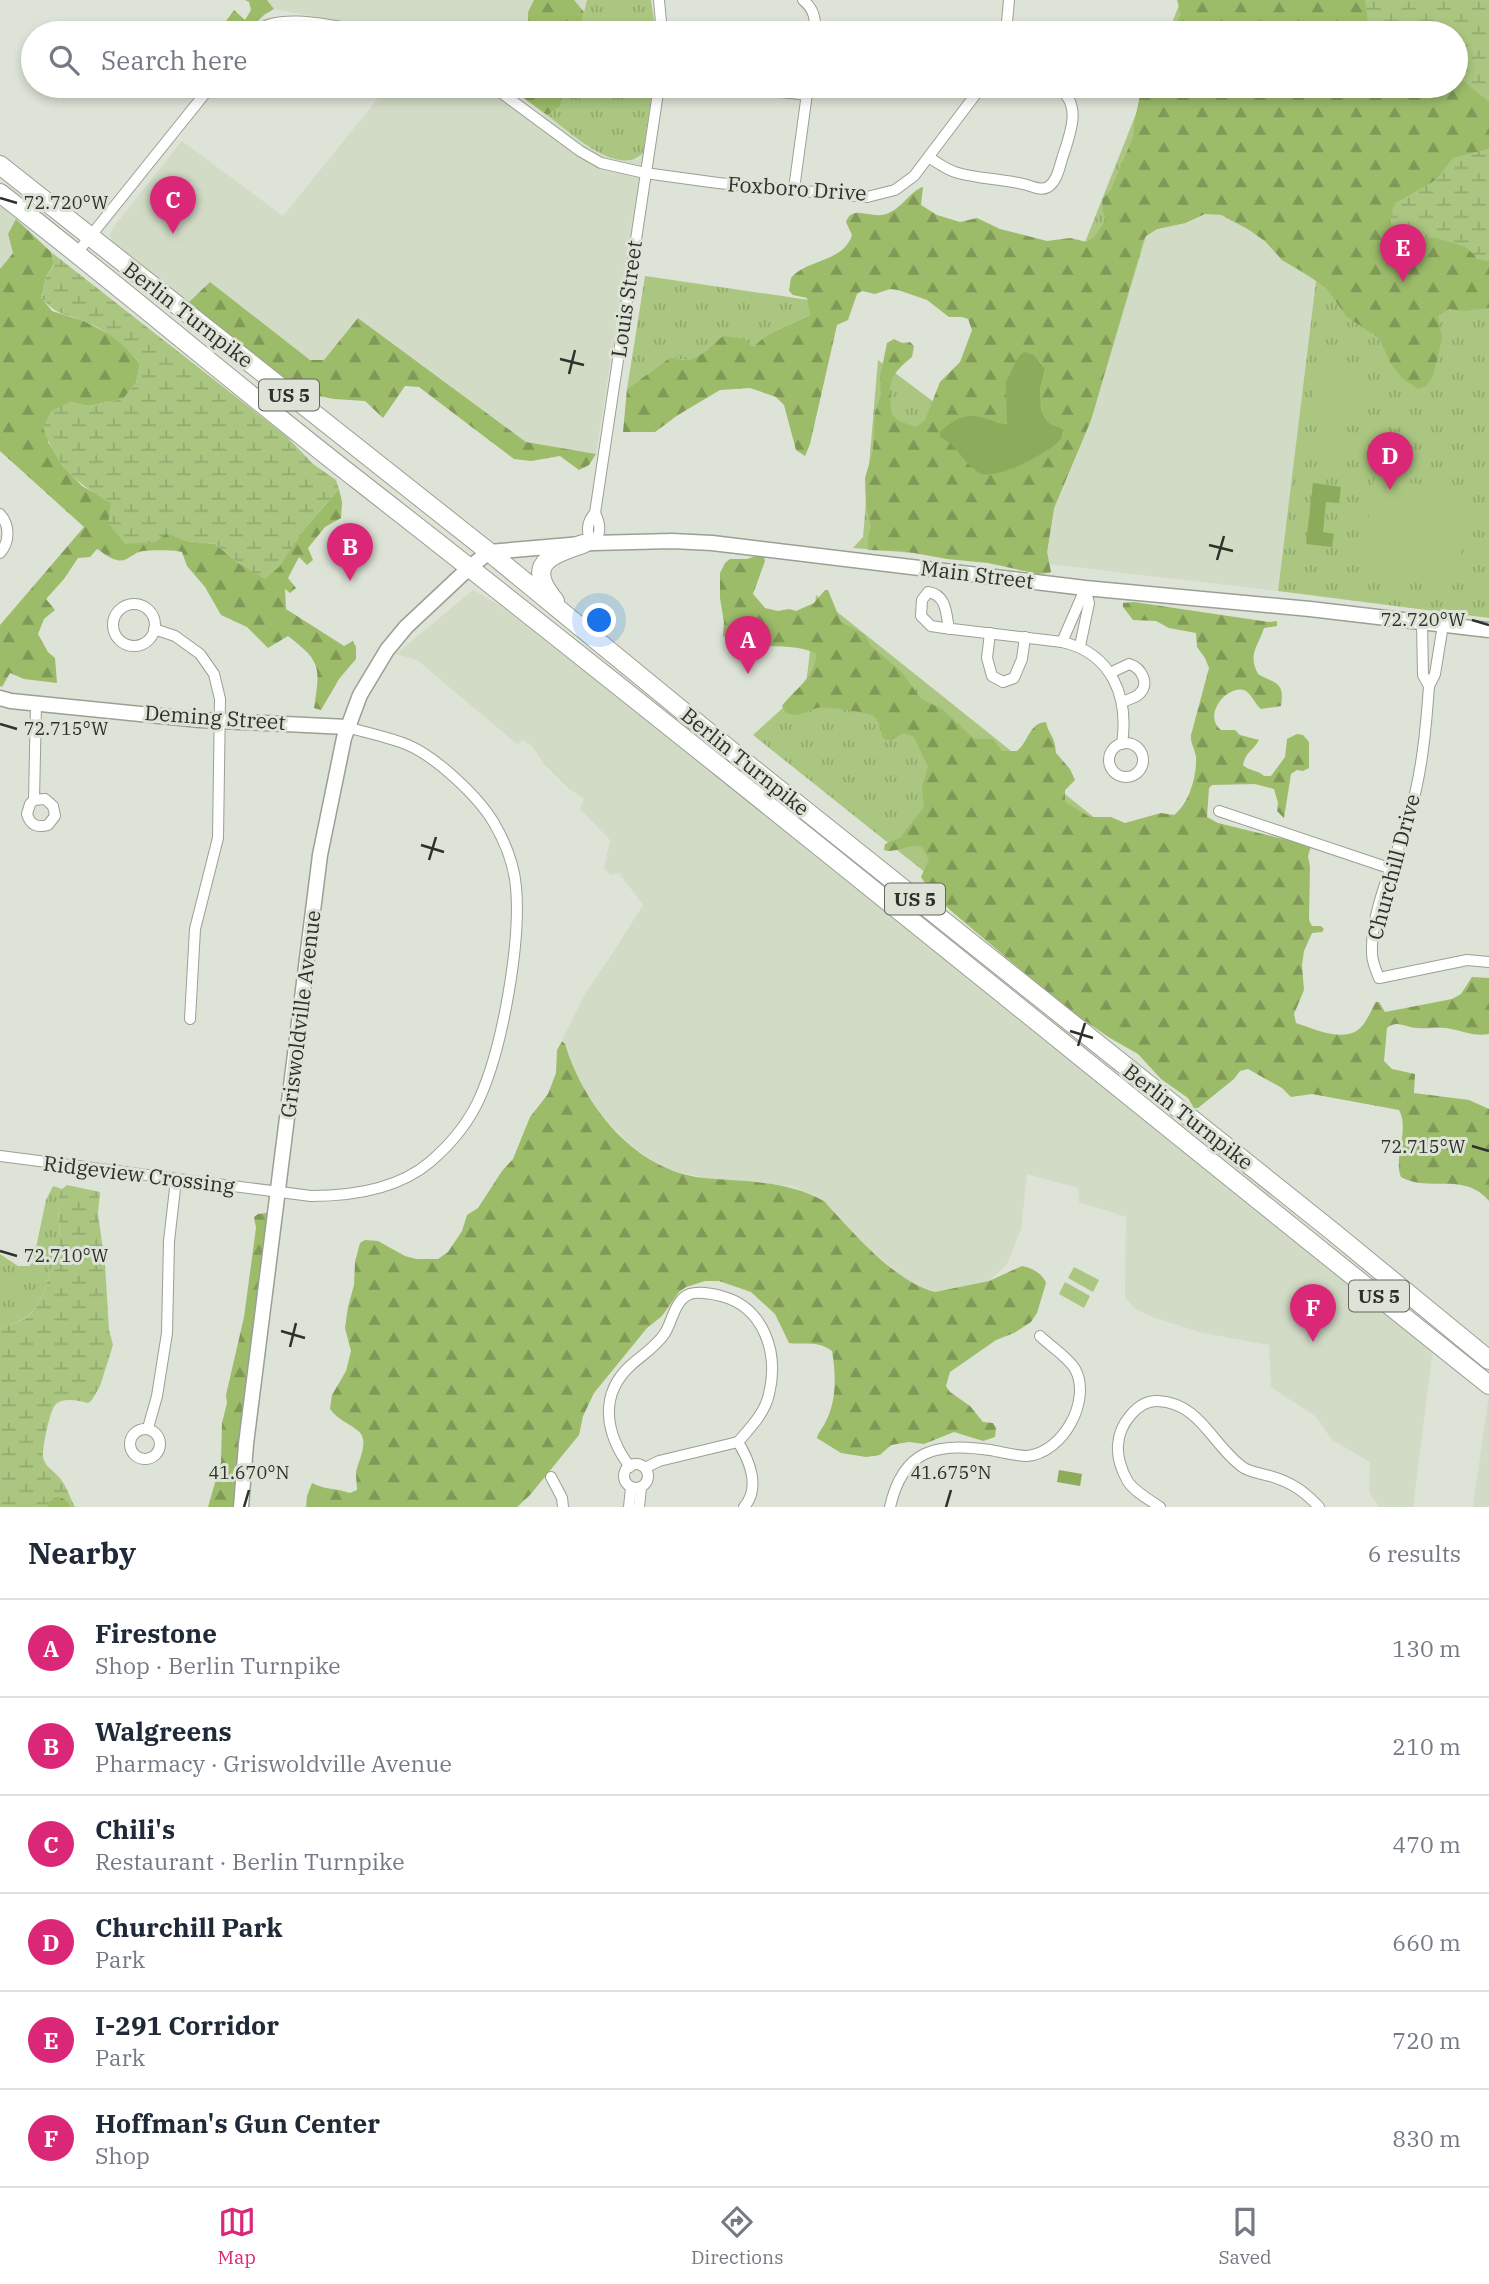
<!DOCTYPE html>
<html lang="en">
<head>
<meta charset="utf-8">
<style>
	body { margin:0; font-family:"IBM Plex Serif",serif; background:#f2f2f3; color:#1f2937 }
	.you { position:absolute; left:600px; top:621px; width:24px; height:24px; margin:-18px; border:5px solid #fff; border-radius:50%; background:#1a73e8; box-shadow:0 0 0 10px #1a73e833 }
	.badge { display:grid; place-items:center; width:46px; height:46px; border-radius:50%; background:#db2777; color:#fff; font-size:23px; font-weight:700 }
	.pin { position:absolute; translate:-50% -58px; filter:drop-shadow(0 2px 4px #0008) }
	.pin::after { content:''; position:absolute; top:37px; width:24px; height:21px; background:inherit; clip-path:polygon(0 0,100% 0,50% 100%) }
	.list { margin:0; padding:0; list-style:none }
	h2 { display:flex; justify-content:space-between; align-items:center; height:91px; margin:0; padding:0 28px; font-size:30px }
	h2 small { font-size:23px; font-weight:400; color:#747a83 }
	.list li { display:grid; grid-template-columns:46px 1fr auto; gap:21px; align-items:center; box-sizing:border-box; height:98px; padding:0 28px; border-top:2px solid #e0e1e3 }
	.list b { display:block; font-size:26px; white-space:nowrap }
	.list p { margin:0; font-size:23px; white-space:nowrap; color:#747a83 }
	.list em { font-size:23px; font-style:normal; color:#747a83 }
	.icon { flex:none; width:38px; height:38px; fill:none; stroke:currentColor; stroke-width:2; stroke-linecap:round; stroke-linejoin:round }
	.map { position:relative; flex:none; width:1489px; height:1507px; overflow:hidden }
	.search { position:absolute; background:#fff; box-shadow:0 4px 10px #0003; left:21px; right:21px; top:21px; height:77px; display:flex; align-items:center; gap:18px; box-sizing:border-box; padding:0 24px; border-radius:38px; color:#747a83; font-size:26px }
	.sheet { height:679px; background:#fff }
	nav { display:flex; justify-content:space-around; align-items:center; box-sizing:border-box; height:98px; border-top:2px solid #e0e1e3; background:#fff; font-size:19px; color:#747a83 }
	nav a { display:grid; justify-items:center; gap:4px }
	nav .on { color:#db2777 }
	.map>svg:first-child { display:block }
	.built { fill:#d2dbc6 }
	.grass { fill:url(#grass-tufts) }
	.forest { fill:url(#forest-firs); fill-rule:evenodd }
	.wetland { fill:url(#wetland-marsh) }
	.pitch { fill:#aac681 }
	.water { fill:#8dac5b }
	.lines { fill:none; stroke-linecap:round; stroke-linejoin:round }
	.street-casing { stroke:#9aa093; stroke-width:12 }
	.secondary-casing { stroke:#9aa093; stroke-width:17 }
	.highway-casing { stroke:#9aa093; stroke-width:20 }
	.street { stroke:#fff; stroke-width:10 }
	.secondary { stroke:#fff; stroke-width:14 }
	.highway { stroke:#fff; stroke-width:18 }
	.ticks { fill:none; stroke:#2e302b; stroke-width:2.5 }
	.labels { text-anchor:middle; stroke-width:6; stroke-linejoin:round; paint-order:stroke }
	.shield { fill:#dde3d6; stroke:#62665e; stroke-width:2 }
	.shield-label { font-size:19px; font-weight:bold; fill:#2e302b }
	.street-label { font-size:21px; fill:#2e302b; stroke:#dde3d6 }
	.ticks-label { font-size:18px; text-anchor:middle; fill:#2e302b; stroke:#dde3d6; stroke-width:6; stroke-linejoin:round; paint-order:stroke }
</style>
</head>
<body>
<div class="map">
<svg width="1489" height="1507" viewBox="0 0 1489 1507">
	<defs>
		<pattern id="grass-tufts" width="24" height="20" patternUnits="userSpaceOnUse" patternTransform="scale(1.75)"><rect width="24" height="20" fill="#aac681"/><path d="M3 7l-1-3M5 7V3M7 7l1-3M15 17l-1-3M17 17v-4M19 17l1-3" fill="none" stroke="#93aa70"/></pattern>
		<pattern id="forest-firs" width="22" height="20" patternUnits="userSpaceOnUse" patternTransform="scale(1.75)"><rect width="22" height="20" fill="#9cbc6a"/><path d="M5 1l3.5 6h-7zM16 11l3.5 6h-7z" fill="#809957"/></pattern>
		<pattern id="wetland-marsh" width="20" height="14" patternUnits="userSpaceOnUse" patternTransform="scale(1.75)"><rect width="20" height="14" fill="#aac681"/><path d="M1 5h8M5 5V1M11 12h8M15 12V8" fill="none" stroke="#93aa70"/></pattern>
	</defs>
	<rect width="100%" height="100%" fill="#dde3d6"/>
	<g class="built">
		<polygon points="267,0 587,0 579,33 403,33 274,9"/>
		<polygon points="388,86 482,86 519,110 544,115 507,86 565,86 560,107 547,115 637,160 643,153 596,454 526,442 359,318 324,360 310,360 188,303 113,246 110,235 115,225 182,141 283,216"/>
		<polygon points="0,206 16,219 8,234 13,252 0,269"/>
		<polygon points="1217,213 1248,229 1316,281 1278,591 1048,564 1047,552 1054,508 1091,420 1146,236 1157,229 1185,223 1205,214"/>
		<polygon points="473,590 501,606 912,930 1052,1046 1433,1348 1413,1507 1379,1507 1369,1492 1370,1462 1332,1440 1315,1416 1271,1387 1269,1345 1203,1333 1152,1317 1134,1308 1125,1297 1126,1217 1079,1202 1078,1188 1027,1174 1021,1229 1007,1264 989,1281 935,1292 908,1281 860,1241 824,1201 816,1197 792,1186 705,1178 665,1169 637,1150 608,1123 591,1101 575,1073 564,1043 562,1041 584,995 609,959 643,905 619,873 610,875 604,868 610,840 580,809 584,798 569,789 544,764 532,746 522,740 518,745 417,660 396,654"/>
		<polygon points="1489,1395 1489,1507 1473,1507"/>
	</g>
	<g class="grass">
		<polygon points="587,0 651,0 656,33 579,33"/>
		<polygon points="1181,0 1489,0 1489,618 1278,591 1316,281 1282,260 1266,242 1251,231 1217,213 1205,214 1185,223 1157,229 1146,236 1091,420 1054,508 1047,552 1048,564 853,548 863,537 878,360 955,418 1080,255 1147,86 1456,86 1456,33 1168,33"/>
		<path d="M565 86H653L643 153C618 179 568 130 547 115L560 107Z"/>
		<path d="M645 276 809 300 810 315 767 335 753 347 707 350C698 362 683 361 671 357L627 389Z"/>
		<polygon points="816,595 1286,971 1219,1060 1209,1099 753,735 806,687"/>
		<polygon points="53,1186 62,1189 58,1205 60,1239 44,1293 33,1311 24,1319 0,1329 0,1254 18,1266 29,1266 33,1262 46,1200"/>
	</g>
	<g class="forest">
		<polygon points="245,0 267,0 274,9 264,15 245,33 224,33 224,24 234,10 245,20 251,10 249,2"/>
		<polygon points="534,0 574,0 584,12 579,33 528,33 528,12"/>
		<path d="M1177 0H1365L1368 23 1372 29C1393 36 1421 19 1440 33H1170L1181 14Z"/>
		<path d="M1456 65 1461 79 1489 102V149L1453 158 1436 180 1396 203 1391 212 1390 221C1396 226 1404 237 1412 238 1418 239 1417 237 1423 237 1441 235 1468 244 1477 259L1489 261V308L1464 311 1449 309 1438 316 1442 339 1433 376 1426 386 1418 389 1402 378 1391 364 1379 338 1347 317 1327 289 1307 274 1282 260 1266 242 1248 229 1223 215 1205 214 1185 223 1157 229 1146 236 1143 241 1091 420 1054 508 1047 552 1051 572 1049 573 1038 574 988 563 947 559 903 551 868 550V538L871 526 866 507 865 478 873 450 875 413 881 395 880 377 887 343 894 339 902 343 910 342 914 346 912 357C887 377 888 385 892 415L899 421 916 427 925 420 940 382 960 362 972 330 968 319 962 317H949L927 300 898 290 890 289 875 294 862 291 857 294 848 320 837 325 810 444 805 456 796 450 784 405 776 397 750 388 720 390 678 415 655 432H623L627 389 671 357C696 366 705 351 723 336L743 339 753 347 767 335 810 315 807 298 793 295 789 291 791 278C807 259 844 262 852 235L846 222C852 205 868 217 881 215 900 213 908 192 923 187L921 205 937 215 960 222 977 218 1000 229 1047 241 1070 238 1087 242 1095 236 1106 220 1103 212 1102 199 1111 190 1133 137 1135 119 1142 86H1456ZM1023 352 1034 355 1043 365 1045 373 1040 388 1042 412 1048 423 1062 428 1064 433C1054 456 1009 468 986 476L974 469 951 443 939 435C942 428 945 427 950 423 969 411 985 420 1004 424L1008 422 1006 385Z"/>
		<polygon points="516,86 565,86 560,107 547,115 513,90"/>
		<path d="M16 219 51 252 54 264 46 277 41 297 52 311 84 321 120 340 140 364 136 383 123 399 88 406 70 402 48 442 63 466 82 486 167 533 187 541 215 544 241 565 307 526 339 489 342 502 341 518 325 527 308 548 313 560 307 565 299 557 288 578 296 588 290 593 285 589 286 609 344 646 353 641 356 647V659L339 679 321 710 314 708C320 667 322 662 288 636L268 648 247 627 221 615 205 587 187 566 182 552C174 550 152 550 143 551 133 552 127 563 117 560 110 559 102 552 97 549L90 557 78 558 64 579 46 599 55 610 44 619 38 634 48 652 55 658 57 683 24 679 10 673 2 687 0 686V625L84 527 0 451V269L13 253 8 234Z"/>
		<polygon points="210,282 310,360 324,360 358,318 526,442 596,454 589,465 579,470 560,456 531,461 514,459 419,387 405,386 383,418 365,401 334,399 304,393 197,312 188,303"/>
		<path d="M759 555 764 557 765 561 753 594 765 608 778 611 789 609 796 611 814 603 825 590H828L841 622 864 634 871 646 902 672 921 699 942 709 974 739H993L1002 751H1017C1029 741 1029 723 1046 722 1049 736 1055 735 1056 753L1070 769 1075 780 1065 790V802L1090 817H1111L1125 823 1161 813 1174 815C1189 804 1197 776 1196 757 1195 749 1190 743 1191 735L1209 668 1205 658 1197 647 1196 633 1169 628 1156 621 1133 620 1123 607V603L1134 602 1269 622 1277 621V626L1264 628C1259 645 1247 654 1258 674 1275 684 1285 681 1281 706L1261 709C1255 704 1252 695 1246 691 1230 682 1201 714 1221 730H1235L1240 735 1259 740C1253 751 1246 751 1243 765 1249 771 1258 770 1264 776H1271L1285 757 1287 739 1297 734 1303 735 1309 742V768L1303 771 1297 770 1291 774 1284 818 1277 811 1278 803 1274 789 1255 784 1212 785 1209 788 1207 817 1218 823 1311 846 1308 856 1310 867 1309 920 1312 926H1321L1324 929 1322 932 1312 933 1304 951 1302 965 1304 990 1294 1014 1296 1023C1317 1030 1351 1046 1365 1022 1369 1016 1372 1009 1376 1002H1379L1385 1012 1452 999 1461 994 1472 977 1489 978V1034C1474 1037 1460 1030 1446 1028 1436 1027 1427 1029 1418 1028 1406 1028 1397 1019 1387 1028L1384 1061 1392 1069 1415 1074 1414 1093 1469 1100 1489 1109V1201C1464 1171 1430 1193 1401 1177 1393 1158 1410 1130 1399 1110L1312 1094 1291 1097 1282 1088 1248 1069 1240 1071 1234 1079 1198 1108H1194L1188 1098 1161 1079 1138 1054 1110 1038 1066 1008 950 910 929 889 921 877 929 859 922 847C908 843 896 854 884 850L885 844 900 838 924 807 922 787 928 767 914 737 904 733 891 740H885C879 733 881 721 873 716 867 712 825 706 817 708 806 711 798 718 786 713L782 706C794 690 818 675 816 653 787 641 751 652 723 636L724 622 720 598V573L725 563 730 559H747Z"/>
		<path d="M562 1041 565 1044C584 1106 635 1171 704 1178 746 1182 787 1180 824 1201 851 1231 895 1282 935 1292L989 1281 1022 1266C1032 1268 1042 1273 1046 1283L1037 1313 1031 1322 1014 1333 996 1340 950 1372 946 1386 950 1392 970 1406 983 1422 993 1423 996 1428 995 1437 983 1441 954 1432 924 1444 909 1442 891 1445 880 1455 866 1457 841 1453 817 1438C819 1431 822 1429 825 1423 837 1401 836 1374 832 1351 817 1340 805 1345 789 1343L775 1314 751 1292 719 1281H705L686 1287 679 1292 662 1316 647 1328 594 1393 583 1416 579 1435 530 1495 517 1507H306L307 1496 312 1483C325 1490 336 1488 350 1493L357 1490C357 1485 356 1479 356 1473 358 1460 371 1440 357 1430 347 1422 338 1420 330 1409L332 1395 346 1371 351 1351 345 1328 348 1307 354 1285 355 1262 360 1243 365 1240 378 1241 405 1256 416 1259H438L448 1252 462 1231 467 1215 478 1208 502 1171 513 1159 530 1117 548 1094 556 1073 557 1050Z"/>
		<polygon points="266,1213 268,1214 234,1507 208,1507 221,1462 222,1423 227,1403 226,1395 244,1317 256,1228 254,1217 258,1214"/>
		<polygon points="59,1496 68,1501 71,1507 46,1507 53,1497"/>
	</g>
	<g class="wetland">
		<polygon points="1365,0 1489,0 1489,102 1458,75 1456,33 1440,33 1426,28 1375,30 1369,27"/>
		<polygon points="1489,149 1489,261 1477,259 1471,250 1463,246 1435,238 1413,238 1407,236 1395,228 1390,221 1392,210 1396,203 1436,180 1453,158"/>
		<path d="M51 252 286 436 313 464 336 480 339 489 307 526 279 567 265 579 241 565 215 544 187 541 167 533 156 542 125 544 108 523 111 503C75 482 58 468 43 428L51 411 70 402 88 406 123 399 136 383 140 364C124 344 107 330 83 321 62 312 57 316 41 297L46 277 54 265Z"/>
		<path d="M67 1185 100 1192 98 1214 105 1264 109 1330 113 1345 100 1386 92 1400 88 1403C79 1401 64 1397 56 1404 50 1409 42 1448 43 1457 45 1466 50 1468 56 1474 66 1483 69 1496 75 1507H71L68 1501 59 1496 53 1497 46 1507H0V1329L25 1319 33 1311 44 1293 60 1239 58 1205 60 1194 62 1189Z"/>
	</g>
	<g class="pitch">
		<polygon points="1317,370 1361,375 1356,418 1311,413"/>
		<polygon points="1400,403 1410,410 1395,430 1386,423"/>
		<polygon points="1310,432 1352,437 1348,459 1307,454"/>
		<polygon points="1374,479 1465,489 1470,496 1457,585 1371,580 1361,571"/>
		<polygon points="1074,1267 1099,1280 1093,1292 1068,1278"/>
		<polygon points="1065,1282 1090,1296 1084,1308 1059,1294"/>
	</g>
	<g class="water">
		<path d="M1024 352 1034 355 1045 369 1040 388 1041 411 1048 423 1063 429C1063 435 1062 438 1057 443 1047 454 994 480 982 474 964 466 958 445 940 437V432C950 421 965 413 980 417 990 419 997 424 1007 424L1006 382 1019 356Z"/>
		<polygon points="1313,483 1341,487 1339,503 1326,502 1323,532 1334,534 1332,547 1306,544"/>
		<polygon points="1059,1470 1082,1474 1080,1486 1057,1482"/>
	</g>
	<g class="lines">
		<g class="street-casing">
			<g id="street">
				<polyline points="659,0 662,33"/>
				<path d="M803 0C814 9 816 19 815 33"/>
				<path d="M255 33C276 9 346 29 376 33"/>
				<polyline points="1006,33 1009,0"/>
				<polyline points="492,86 580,151 601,163 645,173 718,183 867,197 895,190 914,176 982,86"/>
				<polyline points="729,86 807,95"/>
				<path d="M930 158C939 164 947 170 958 173 980 179 1004 179 1027 185 1034 187 1041 191 1048 187 1057 181 1059 169 1062 159 1070 133 1084 104 1056 86"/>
				<polyline points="794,189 808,86"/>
				<polyline points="77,253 211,86"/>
				<path d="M595 513C600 523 602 535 593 543 585 534 587 521 595 513L659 86"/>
				<path d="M0 514C10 525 10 542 0 553"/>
				<circle cx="134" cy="625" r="21"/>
				<polyline points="1422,623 1423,675 1429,686"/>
				<path d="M1443 625 1435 674 1429 686C1426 729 1422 772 1410 813 1398 856 1370 908 1372 953 1372 962 1376 970 1379 978L1467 960 1489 962"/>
				<polyline points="154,629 175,636 200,654 214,674 220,699 218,838 195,929 190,1019"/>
				<path d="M949 629C946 614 947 595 928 592L922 600 921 616 931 626 944 628 1062 642C1112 653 1129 697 1122 744"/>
				<polyline points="990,633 987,658 992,676 1003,682 1014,678 1022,659 1025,637"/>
				<polyline points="1062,642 1085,589"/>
				<polyline points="1080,646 1089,603 1085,588"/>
				<path d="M1110 673 1129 664C1142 668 1151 685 1138 695 1134 698 1127 700 1122 702"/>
				<circle cx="1126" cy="760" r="17"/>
				<path d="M34 800 45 799 53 806 55 816 48 825C37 828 30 825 27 814L30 804 34 800 36 704"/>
				<polyline points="1219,811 1392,869"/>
				<path d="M0 1156 311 1196C352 1196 397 1190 430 1162 451 1144 470 1121 481 1095 503 1044 521 942 516 887 514 864 505 842 494 823 478 796 436 757 408 745 389 737 367 733 347 727"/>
				<polyline points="148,1428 157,1396 167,1333 169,1241 176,1180"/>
				<circle cx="145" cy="1444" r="15"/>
				<circle cx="636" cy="1476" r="12"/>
				<path d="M630 1467C606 1435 598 1396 630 1366 642 1355 656 1347 665 1333 672 1322 675 1299 690 1294 699 1291 712 1294 721 1296 764 1307 779 1353 769 1394 765 1413 750 1428 738 1442"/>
				<path d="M645 1468 659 1461 738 1442C749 1460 761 1488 744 1507"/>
				<polyline points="551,1477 562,1498 563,1507"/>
				<polyline points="629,1507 631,1487"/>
				<polyline points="639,1507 641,1487"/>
				<path d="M890 1507C903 1449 937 1442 990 1450 1002 1452 1016 1456 1027 1456 1063 1453 1092 1400 1075 1369 1068 1357 1050 1346 1040 1336"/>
				<path d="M1160 1507C1150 1500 1133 1491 1127 1480 1121 1469 1117 1458 1118 1445 1119 1425 1137 1400 1158 1401 1201 1403 1213 1447 1244 1468 1251 1472 1262 1474 1270 1476 1291 1482 1304 1491 1319 1507"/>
			</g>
		</g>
		<g class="secondary-casing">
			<g id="secondary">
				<polyline points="0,698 11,701 200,720 347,727"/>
				<polyline points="241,1507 246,1444 320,855 344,738 360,695 387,650 406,627 470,567 489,552 593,543 672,541 712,543 1085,588 1310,609 1489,630"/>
			</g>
		</g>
		<g class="highway-casing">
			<g id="highway">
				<polyline points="0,165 489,552 751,767 1332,1231 1489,1360"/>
				<path d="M0 193C121 287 238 387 359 481 739 778 1112 1084 1489 1385"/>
				<path d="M555 601C524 564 550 555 583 544"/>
			</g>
		</g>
		<use href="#street" class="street"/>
		<use href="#secondary" class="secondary"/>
		<use href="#highway" class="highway"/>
	</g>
	<path class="ticks" d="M0 198 17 203M560 359 584 365M569 374 575 350M1209 545 1233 551M1217 560 1224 536M1472 620 1489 625M0 724 17 729M421 845 444 852M429 860 436 837M1070 1031 1093 1038M1078 1046 1085 1023M1472 1146 1489 1151M0 1251 17 1256M281 1331 305 1338M290 1347 296 1323M244 1507 249 1490M946 1507 951 1490"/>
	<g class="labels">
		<g class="shield">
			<rect x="259" y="379.5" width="60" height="31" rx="5"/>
			<rect x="885" y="883.5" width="60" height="31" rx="5"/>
			<rect x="1349" y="1280.5" width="60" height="31" rx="5"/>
		</g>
		<g class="shield-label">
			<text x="289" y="402">US 5</text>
			<text x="915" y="906">US 5</text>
			<text x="1379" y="1303">US 5</text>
		</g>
		<g class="street-label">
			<text transform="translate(797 189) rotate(4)" y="7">Foxboro Drive</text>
			<text transform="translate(627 299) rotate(-82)" y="7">Louis Street</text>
			<text transform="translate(188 315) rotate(38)" y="7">Berlin Turnpike</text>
			<text transform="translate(977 575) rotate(7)" y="7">Main Street</text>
			<text transform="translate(215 718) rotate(4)" y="7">Deming Street</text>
			<text transform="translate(745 762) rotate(39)" y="7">Berlin Turnpike</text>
			<text transform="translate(1394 867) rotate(-75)" y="7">Churchill Drive</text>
			<text transform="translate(301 1014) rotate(-83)" y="7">Griswoldville Avenue</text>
			<text transform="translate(1188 1117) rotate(38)" y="7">Berlin Turnpike</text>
			<text transform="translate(139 1175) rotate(7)" y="7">Ridgeview Crossing</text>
		</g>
	</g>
	<g class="ticks-label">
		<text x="66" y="209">72.720°W</text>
		<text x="1423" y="626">72.720°W</text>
		<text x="66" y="735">72.715°W</text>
		<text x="1423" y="1153">72.715°W</text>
		<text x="66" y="1262">72.710°W</text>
		<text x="249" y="1479">41.670°N</text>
		<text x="951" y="1479">41.675°N</text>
	</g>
</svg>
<div class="you"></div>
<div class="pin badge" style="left:748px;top:674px">A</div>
<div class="pin badge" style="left:350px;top:581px">B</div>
<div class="pin badge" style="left:173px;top:234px">C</div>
<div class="pin badge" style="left:1390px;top:490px">D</div>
<div class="pin badge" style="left:1403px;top:282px">E</div>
<div class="pin badge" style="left:1313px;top:1342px">F</div>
<div class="search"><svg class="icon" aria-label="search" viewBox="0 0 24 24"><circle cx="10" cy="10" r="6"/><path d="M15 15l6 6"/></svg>Search here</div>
</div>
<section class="sheet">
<h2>Nearby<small>6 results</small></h2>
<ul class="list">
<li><span class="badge">A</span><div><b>Firestone</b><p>Shop · Berlin Turnpike</p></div><em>130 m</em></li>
<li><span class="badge">B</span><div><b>Walgreens</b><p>Pharmacy · Griswoldville Avenue</p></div><em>210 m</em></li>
<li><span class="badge">C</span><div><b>Chili's</b><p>Restaurant · Berlin Turnpike</p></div><em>470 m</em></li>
<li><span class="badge">D</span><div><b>Churchill Park</b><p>Park</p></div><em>660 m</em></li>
<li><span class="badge">E</span><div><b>I-291 Corridor</b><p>Park</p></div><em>720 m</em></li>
<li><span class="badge">F</span><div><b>Hoffman's Gun Center</b><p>Shop</p></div><em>830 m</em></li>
</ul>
</section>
<nav>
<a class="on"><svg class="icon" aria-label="map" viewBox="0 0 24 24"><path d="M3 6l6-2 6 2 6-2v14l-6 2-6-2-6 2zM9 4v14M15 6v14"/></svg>Map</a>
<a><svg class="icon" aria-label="directions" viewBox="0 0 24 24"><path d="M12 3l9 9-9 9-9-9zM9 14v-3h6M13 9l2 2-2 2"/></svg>Directions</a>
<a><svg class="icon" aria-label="saved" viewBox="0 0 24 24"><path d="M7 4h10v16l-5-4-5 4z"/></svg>Saved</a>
</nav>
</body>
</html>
